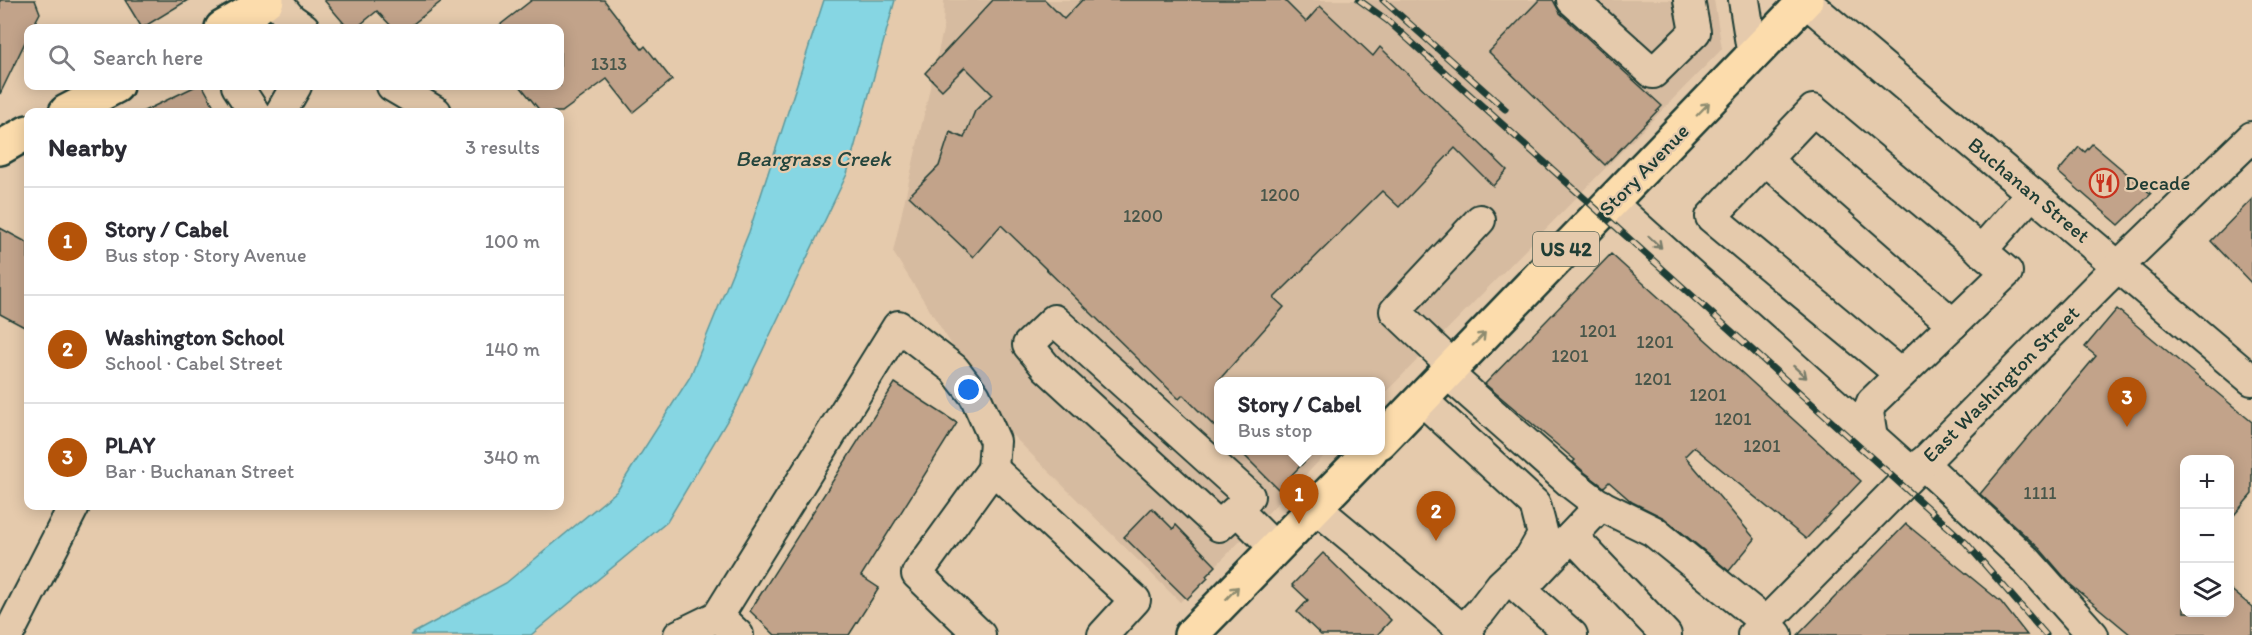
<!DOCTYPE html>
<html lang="en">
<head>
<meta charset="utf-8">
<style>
	body { margin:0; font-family:Itim,sans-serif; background:#f7f7f7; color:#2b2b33 }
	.controls { position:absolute; right:18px; bottom:18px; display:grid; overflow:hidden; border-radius:12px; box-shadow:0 3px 15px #0003 }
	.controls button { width:54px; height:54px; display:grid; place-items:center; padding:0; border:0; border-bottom:2px solid #e1e1e2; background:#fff; color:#2b2b33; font:30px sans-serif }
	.you { position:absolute; left:969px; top:390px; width:21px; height:21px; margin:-15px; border:4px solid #fff; border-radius:50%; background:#1a73e8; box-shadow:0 0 0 9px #1a73e833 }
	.badge { display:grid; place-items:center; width:39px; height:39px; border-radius:50%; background:#b45309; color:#fff; font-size:20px; font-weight:700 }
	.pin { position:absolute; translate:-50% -50px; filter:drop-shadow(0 2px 3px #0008) }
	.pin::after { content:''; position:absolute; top:32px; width:21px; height:18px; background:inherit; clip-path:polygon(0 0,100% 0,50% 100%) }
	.popup { position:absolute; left:1214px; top:377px; width:171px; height:78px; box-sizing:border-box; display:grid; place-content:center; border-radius:12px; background:#fff; filter:drop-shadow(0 2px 4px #0005); font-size:20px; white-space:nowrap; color:#7c7c81 }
	.popup b { font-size:22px; color:#2b2b33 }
	.popup::after { content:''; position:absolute; left:50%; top:100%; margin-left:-12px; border:12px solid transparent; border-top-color:#fff }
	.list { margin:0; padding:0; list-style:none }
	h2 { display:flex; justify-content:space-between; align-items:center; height:78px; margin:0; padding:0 24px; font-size:26px }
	h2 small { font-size:20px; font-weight:400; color:#7c7c81 }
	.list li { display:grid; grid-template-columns:39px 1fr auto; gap:18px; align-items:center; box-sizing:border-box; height:108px; padding:0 24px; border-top:2px solid #e1e1e2 }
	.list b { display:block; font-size:22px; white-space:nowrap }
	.list p { margin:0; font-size:20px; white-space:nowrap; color:#7c7c81 }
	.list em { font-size:20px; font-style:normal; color:#7c7c81 }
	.icon { flex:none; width:33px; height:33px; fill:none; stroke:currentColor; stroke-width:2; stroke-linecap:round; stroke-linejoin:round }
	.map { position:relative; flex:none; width:2252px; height:635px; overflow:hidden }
	.search { position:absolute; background:#fff; box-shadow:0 3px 15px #0003; left:24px; top:24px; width:540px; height:66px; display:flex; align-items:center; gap:15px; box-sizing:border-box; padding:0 21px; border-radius:12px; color:#7c7c81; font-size:22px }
	.panel { position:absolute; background:#fff; box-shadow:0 3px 15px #0003; left:24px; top:108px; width:540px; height:402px; border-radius:12px }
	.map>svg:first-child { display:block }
	.built { fill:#d6bba0 }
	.water { fill:#86d6e3; stroke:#5d999d; stroke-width:1.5 }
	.building { fill:#c2a38a; stroke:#1f3d34; stroke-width:1.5 }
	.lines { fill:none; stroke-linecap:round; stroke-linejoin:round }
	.minor-casing { stroke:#1f3d34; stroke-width:34 }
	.major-casing { stroke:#1f3d34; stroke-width:38 }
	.minor { stroke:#e5caac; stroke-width:30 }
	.major { stroke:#fcdcac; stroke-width:33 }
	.rail-casing { stroke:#1f3d34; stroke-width:7 }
	.rail { stroke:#e5caac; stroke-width:4.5; stroke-dasharray:14; stroke-linecap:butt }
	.oneway { stroke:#8e8c70 }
	.oneway2 { stroke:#787c6a }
	.labels { text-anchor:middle; stroke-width:4.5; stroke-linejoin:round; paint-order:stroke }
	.number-label { font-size:18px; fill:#48564a }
	.shield { fill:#e5caac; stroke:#5a6758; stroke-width:1.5 }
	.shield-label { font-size:20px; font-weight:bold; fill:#1f3d34 }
	.street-label { font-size:21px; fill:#1f3d34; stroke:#e5caac }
	.poi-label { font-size:21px; fill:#1f3d34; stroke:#e5caac; text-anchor:start }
	.water-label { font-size:22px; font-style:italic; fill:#24453d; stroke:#e5caac }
</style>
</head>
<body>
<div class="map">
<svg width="2252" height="635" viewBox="0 0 2252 635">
	<rect width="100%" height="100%" fill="#e5caac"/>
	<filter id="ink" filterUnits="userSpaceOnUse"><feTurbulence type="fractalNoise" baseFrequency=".0167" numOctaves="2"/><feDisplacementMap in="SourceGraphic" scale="12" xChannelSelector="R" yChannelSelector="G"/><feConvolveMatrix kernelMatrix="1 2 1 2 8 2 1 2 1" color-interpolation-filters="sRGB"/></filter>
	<g filter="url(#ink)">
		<polygon class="built" points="944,0 1714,0 1722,49 1380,398 1380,382 1218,382 1218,450 1329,451 1180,602 1003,426 893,252 943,30"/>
		<polygon class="water" points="824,0 895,0 847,174 737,404 667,522 531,635 410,635 506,583 617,491 690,377 749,232"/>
		<g class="building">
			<polygon points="0,0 35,0 40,13 32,28 28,28 28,36 0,94"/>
			<polygon points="125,0 188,0 142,28"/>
			<polygon points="324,0 443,0 408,28 393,28 377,11 356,28 348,28"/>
			<polygon points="532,0 604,0 642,49 645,46 672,80 633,112 607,79 562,112 541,112 520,86 560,86 560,28 496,28"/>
			<polygon points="993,0 1045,0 1064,19 1082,0 1284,0 1306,22 1320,6 1373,56 1380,47 1507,170 1493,186 1455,148 1399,207 1382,191 1274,298 1284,307 1218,381 1218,430 1183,395 1179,399 1001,225 973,257 909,196 939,166 950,132 964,138 975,111 992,94 965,67 942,90 925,73"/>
			<polygon points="1539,0 1553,0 1560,13 1662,106 1605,165 1489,52"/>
			<polygon points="196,86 203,86 217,112 142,112"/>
			<polygon points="2092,144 2151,194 2119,225 2058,172 2079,147 2085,152"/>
			<polygon points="2252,199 2252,284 2211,241"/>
			<polygon points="0,228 28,243 28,329 0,314"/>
			<polygon points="1611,254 1861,481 1806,539 1694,447 1685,456 1755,539 1729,571 1664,518 1632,502 1609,482 1604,487 1583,471 1573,462 1575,460 1485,384"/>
			<polygon points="2117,309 2252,422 2252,494 2229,521 2229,459 2184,459 2184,612 2229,612 2229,588 2252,607 2252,635 2131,635 2071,585 2040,549 1980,494 2096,356 2085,347"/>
			<polygon points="895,383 957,423 861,576 879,588 849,635 775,635 750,611"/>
			<polygon points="1239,450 1298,450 1307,459 1278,489"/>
			<polygon points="1152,508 1173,529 1176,525 1216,566 1206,576 1208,578 1187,599 1124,537"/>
			<polygon points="1906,524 2001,602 2027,635 1798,635"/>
			<polygon points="1323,553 1391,620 1377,635 1321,635 1297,612 1308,600 1292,585"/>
		</g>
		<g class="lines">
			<g class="minor-casing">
				<g id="minor">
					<polyline points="275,0 291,19 304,28"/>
					<polyline points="1572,0 1653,73 1695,32 1689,0"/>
					<polyline points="1744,0 1753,57"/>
					<polyline points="1805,1 2252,380"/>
					<polyline points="237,86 254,112"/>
					<polyline points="392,86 436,112"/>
					<polyline points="281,112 296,86"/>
					<polyline points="1766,160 1953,324"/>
					<polyline points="1611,203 1912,473"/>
					<polyline points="1981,251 2032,193"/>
					<polyline points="1453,366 1395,311 1480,220"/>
					<polyline points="1447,373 1572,484 1598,504 1653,531 1765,622 1777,635"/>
					<polyline points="1421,399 1535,504 1543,535 1530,558 1501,585 1481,611 1463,630"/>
					<polyline points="1872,437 1868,412 1872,402 2007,272 1813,110 1711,217 1900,374"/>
					<polyline points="1922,463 2028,562 2093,635"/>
					<polyline points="1316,508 1469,635"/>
					<polyline points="1237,510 1249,496 1054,320 1028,345 1046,367 1219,526 1237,510 1276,549"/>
					<polyline points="1572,536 1666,635"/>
					<polyline points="1530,580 1601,505"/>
					<polyline points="1521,590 1572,635"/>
					<polyline points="718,616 738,635"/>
					<polyline points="8,635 74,506"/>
					<polyline points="679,635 718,616 898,326 954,369 975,396 995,441 993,469"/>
					<polyline points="980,635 917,574 993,469 1135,600 1103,635"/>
					<polyline points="1753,635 2102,282 2252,137"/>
				</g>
			</g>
			<g class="major-casing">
				<g id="major">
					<polyline points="222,28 255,9 267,0"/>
					<polyline points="66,112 116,86"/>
					<polyline points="0,148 28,132"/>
					<polyline points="1380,442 1806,0"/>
					<polyline points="1191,635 1371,450"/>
				</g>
			</g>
			<use href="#minor" class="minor"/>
			<use href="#major" class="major"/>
			<g class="rail-casing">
				<g id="rail">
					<polyline points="1359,0 1388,21 1966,543 2046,635"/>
					<polyline points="1383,0 1505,109"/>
				</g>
			</g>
			<use href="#rail" class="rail"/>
		</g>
		<defs><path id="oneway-shaft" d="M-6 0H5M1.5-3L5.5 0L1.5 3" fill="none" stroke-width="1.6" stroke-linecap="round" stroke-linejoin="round" transform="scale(1.5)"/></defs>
		<g class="oneway">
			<use href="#oneway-shaft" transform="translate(1703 109) rotate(-46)"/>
			<use href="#oneway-shaft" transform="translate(1479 339) rotate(-46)"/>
			<use href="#oneway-shaft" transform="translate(1232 593) rotate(-46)"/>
		</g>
		<g class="oneway2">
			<use href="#oneway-shaft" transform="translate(1655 242) rotate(42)"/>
			<use href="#oneway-shaft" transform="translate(1800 372) rotate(42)"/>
		</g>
	</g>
	<defs>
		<g id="restaurant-ring" transform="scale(1.5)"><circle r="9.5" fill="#e5caac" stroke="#c8321e" stroke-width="1.5"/><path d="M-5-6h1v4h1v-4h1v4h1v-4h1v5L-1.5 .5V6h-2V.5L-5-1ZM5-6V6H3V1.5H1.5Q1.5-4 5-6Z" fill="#c8321e"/></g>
	</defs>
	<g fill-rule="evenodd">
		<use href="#restaurant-ring" x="2104" y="183"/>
	</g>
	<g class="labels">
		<g class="number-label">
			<text x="609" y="70">1313</text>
			<text x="1280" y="201">1200</text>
			<text x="1143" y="222">1200</text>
			<text x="1598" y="337">1201</text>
			<text x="1655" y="348">1201</text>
			<text x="1570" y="362">1201</text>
			<text x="1653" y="385">1201</text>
			<text x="1708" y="401">1201</text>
			<text x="1733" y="425">1201</text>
			<text x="1762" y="452">1201</text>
			<text x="2040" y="499">1111</text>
		</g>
		<rect class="shield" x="1533" y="232" width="66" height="34" rx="4.5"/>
		<g class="shield-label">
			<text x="1566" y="256">US 42</text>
		</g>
		<g class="street-label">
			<text transform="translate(1644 170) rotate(-46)" y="7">Story Avenue</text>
			<text transform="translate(2029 190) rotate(40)" y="7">Buchanan Street</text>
			<text transform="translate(2001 384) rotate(-45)" y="7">East Washington Street</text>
		</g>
		<g class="poi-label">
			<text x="2125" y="190">Decade</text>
		</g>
		<g class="water-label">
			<text x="813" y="166">Beargrass Creek</text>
		</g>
	</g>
</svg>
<div class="controls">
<button>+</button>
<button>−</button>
<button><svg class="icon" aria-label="layers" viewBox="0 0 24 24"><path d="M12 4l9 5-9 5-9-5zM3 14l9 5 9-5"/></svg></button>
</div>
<div class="you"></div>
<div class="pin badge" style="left:1299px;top:524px">1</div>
<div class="popup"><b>Story / Cabel</b>Bus stop</div>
<div class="pin badge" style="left:1436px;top:541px">2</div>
<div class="pin badge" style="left:2127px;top:427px">3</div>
<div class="search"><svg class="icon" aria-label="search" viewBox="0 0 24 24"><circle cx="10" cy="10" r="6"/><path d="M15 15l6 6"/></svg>Search here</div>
<section class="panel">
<h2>Nearby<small>3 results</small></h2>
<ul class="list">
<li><span class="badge">1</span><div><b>Story / Cabel</b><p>Bus stop · Story Avenue</p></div><em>100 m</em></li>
<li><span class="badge">2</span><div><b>Washington School</b><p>School · Cabel Street</p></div><em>140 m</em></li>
<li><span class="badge">3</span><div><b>PLAY</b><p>Bar · Buchanan Street</p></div><em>340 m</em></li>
</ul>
</section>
</div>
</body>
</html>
